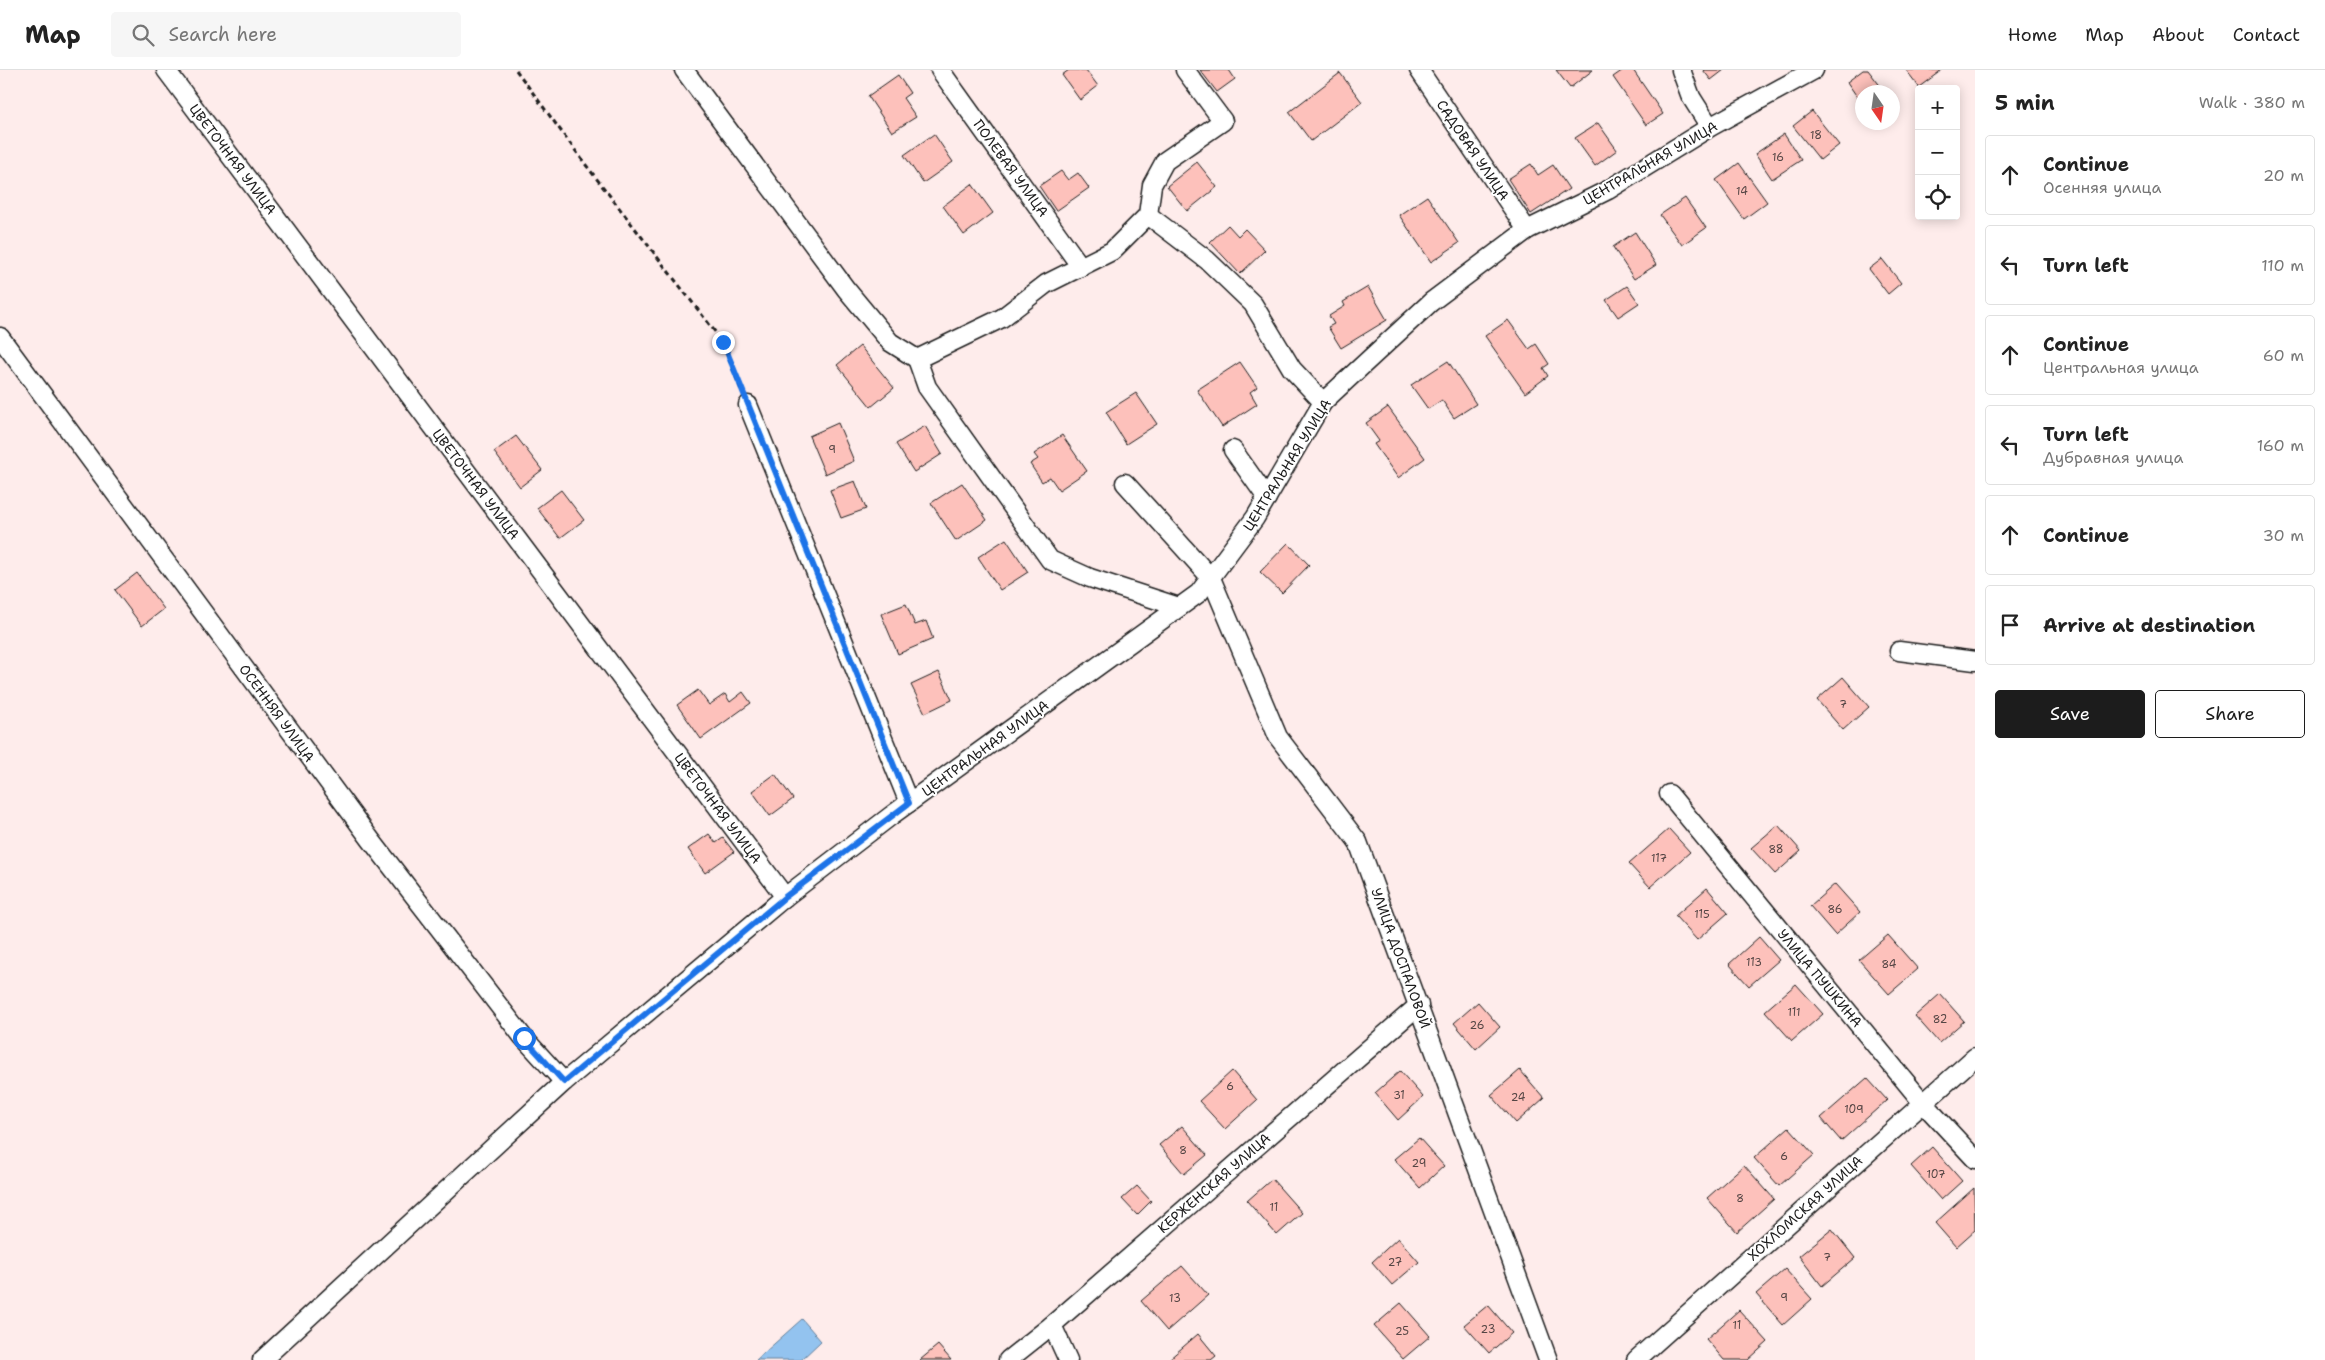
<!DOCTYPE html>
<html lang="en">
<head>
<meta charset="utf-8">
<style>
	body { margin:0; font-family:"Shantell Sans",sans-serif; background:#f6f6f6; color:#222 }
	.controls { position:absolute; right:15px; top:15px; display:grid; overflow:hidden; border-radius:5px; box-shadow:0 2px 12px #0003 }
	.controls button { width:45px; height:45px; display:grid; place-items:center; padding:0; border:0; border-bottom:1px solid #e0e0e0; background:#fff; color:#222; font:25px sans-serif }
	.compass { position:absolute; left:1855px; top:15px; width:45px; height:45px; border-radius:50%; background:#fff; box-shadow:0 2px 12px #0003; rotate:167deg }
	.stop { position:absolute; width:15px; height:15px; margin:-11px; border:4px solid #1a73e8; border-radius:50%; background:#fff }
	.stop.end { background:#1a73e8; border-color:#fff; box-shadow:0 1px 5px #0008 }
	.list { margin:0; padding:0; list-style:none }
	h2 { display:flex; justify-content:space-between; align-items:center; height:65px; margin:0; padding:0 20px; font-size:21px }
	h2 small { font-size:16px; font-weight:400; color:#767676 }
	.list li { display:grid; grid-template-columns:32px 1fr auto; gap:15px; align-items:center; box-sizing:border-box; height:80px; margin:0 10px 10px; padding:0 10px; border:1px solid #e0e0e0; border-radius:5px }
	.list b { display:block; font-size:19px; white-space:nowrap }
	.list p { margin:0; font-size:16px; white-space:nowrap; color:#767676 }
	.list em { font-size:16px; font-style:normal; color:#767676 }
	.actions { display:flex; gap:10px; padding:15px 20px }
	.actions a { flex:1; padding:11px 0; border:1px solid #1c1c1c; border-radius:5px; text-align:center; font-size:18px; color:#1c1c1c }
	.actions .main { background:#1c1c1c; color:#fff }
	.icon { flex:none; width:28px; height:28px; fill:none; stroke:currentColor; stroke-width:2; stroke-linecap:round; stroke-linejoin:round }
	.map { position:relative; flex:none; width:1975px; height:1290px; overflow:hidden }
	header { display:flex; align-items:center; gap:30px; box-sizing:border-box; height:70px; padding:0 25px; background:#fff; border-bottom:1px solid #e0e0e0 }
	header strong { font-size:24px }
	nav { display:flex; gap:28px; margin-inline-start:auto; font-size:18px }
	.search { width:350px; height:45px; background:#f6f6f6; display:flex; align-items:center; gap:12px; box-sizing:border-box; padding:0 18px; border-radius:5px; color:#767676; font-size:19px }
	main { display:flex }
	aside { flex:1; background:#fff }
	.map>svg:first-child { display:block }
	.water { fill:#93c3ef; stroke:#63809b }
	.building { fill:#fdc1bb; stroke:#1c1c1c }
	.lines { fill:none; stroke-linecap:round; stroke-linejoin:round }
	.street-casing { stroke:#1c1c1c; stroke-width:21 }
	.path { stroke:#1c1c1c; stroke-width:3; stroke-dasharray:5 4; stroke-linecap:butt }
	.street { stroke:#fff; stroke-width:18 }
	.route { stroke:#1a73e8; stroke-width:6 }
	.labels { text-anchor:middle; stroke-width:4; stroke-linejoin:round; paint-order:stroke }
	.number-label { font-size:11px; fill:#544544 }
	.street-label { font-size:14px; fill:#1c1c1c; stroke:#fff }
</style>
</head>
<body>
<header>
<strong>Map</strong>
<div class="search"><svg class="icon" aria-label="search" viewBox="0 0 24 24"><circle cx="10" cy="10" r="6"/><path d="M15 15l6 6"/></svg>Search here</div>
<nav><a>Home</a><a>Map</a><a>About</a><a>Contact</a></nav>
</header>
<main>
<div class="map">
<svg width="1975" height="1290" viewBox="0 0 1975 1290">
	<rect width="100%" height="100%" fill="#feeceb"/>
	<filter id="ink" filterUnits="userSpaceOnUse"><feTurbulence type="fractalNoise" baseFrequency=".02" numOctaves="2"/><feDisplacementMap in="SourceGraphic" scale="10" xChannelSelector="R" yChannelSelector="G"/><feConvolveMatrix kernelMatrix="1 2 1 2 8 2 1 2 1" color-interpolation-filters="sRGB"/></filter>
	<g filter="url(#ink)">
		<polygon class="water" points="802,1249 821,1271 801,1290 756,1290"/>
		<g class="building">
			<polygon points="1069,0 1086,0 1098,16 1080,30 1062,5"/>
			<polygon points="1200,0 1229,0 1235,9 1217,22"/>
			<polygon points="1556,0 1593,0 1570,18"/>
			<polygon points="1623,0 1633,0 1663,44 1646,55 1613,7"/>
			<polygon points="1703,0 1724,0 1711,10"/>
			<polygon points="1863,0 1868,0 1885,22 1862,22 1862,34 1847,12"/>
			<polygon points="1906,0 1942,0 1919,17"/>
			<polygon points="1340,3 1362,32 1311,71 1289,42"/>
			<polygon points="898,5 910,23 903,28 916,47 892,62 868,26"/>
			<polygon points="1812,41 1839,75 1820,90 1793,56"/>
			<polygon points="1598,53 1617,80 1595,96 1575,68"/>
			<polygon points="934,64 953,92 923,113 904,85"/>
			<polygon points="1784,64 1801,90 1772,109 1755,84"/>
			<polygon points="1197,92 1217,117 1187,141 1167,116"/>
			<polygon points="1739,93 1767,132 1744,149 1716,110"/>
			<polygon points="1531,94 1538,105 1553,95 1569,119 1531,144 1508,109"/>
			<polygon points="1061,101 1068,110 1078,103 1089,118 1056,141 1039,116"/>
			<polygon points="972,114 993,143 964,165 943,136"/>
			<polygon points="1427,126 1459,173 1431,192 1399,145"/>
			<polygon points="1685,128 1706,158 1682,175 1660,145"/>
			<polygon points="1228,155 1238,166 1245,159 1265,180 1240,204 1210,172"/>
			<polygon points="1635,162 1656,195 1634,209 1613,177"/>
			<polygon points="1882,189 1901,213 1888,224 1869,199"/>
			<polygon points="1627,216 1639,233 1618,247 1606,230"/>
			<polygon points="1368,217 1387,250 1341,278 1328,257 1334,254 1329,246 1345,236 1343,232"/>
			<polygon points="1508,250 1529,279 1536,274 1549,294 1543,298 1548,306 1525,323 1485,266"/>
			<polygon points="860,276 894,318 871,337 837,295"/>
			<polygon points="1448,291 1476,334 1454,348 1442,330 1428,339 1411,315"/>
			<polygon points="1240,292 1257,317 1250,322 1257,334 1222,357 1197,320"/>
			<polygon points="1136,323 1157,354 1126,374 1106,342"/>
			<polygon points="1388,337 1425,388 1398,408 1374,374 1379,371 1366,353"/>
			<polygon points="838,353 854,391 825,404 809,366"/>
			<polygon points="925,356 942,384 914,402 896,374"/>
			<polygon points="1062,365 1087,401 1059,420 1050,407 1042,412 1030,394 1038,389 1034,384"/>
			<polygon points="516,366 542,400 520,417 494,382"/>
			<polygon points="855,411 866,439 841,448 830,420"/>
			<polygon points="962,413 987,450 956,471 931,433"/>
			<polygon points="561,420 584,450 560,468 537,438"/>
			<polygon points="1006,469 1028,502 1000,520 978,487"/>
			<polygon points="1288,473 1309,495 1282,523 1260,502"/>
			<polygon points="137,503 164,539 142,556 115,520"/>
			<polygon points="906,534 915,555 926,551 933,569 898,584 881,544"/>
			<polygon points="939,602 952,630 925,643 911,615"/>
			<polygon points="1843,607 1869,637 1843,660 1817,630"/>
			<polygon points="698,620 709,635 725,624 730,632 743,622 751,633 701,669 677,635"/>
			<polygon points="775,704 793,729 770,746 752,721"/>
			<polygon points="1778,755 1801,781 1775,804 1751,778"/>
			<polygon points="1669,759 1690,782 1650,817 1629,794"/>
			<polygon points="709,764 716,773 723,768 734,782 705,803 688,779"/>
			<polygon points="1835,814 1860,842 1835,865 1810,836"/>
			<polygon points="1707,818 1728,843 1697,870 1675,846"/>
			<polygon points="1888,865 1918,899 1889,924 1859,890"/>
			<polygon points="1759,867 1779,890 1749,916 1729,894"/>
			<polygon points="1796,914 1823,944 1792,971 1765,941"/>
			<polygon points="1940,924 1964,951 1939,973 1915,946"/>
			<polygon points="1478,932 1500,957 1476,979 1454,953"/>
			<polygon points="1520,1000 1544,1028 1516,1053 1491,1025"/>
			<polygon points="1232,1001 1257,1030 1225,1059 1199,1031"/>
			<polygon points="1400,1001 1423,1027 1398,1050 1375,1023"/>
			<polygon points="1867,1008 1887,1030 1841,1071 1821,1048"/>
			<polygon points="1182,1056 1207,1085 1184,1104 1159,1075"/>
			<polygon points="1789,1057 1814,1085 1779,1116 1754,1088"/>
			<polygon points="1419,1068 1444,1096 1420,1118 1394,1089"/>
			<polygon points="1932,1077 1962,1111 1941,1130 1911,1096"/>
			<polygon points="1744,1095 1774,1129 1737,1162 1707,1128"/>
			<polygon points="1272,1109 1302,1143 1277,1165 1247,1131"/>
			<polygon points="1137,1116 1151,1131 1137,1145 1122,1129"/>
			<polygon points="1974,1118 1975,1160 1956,1177 1935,1153"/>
			<polygon points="1832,1159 1855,1188 1822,1216 1799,1186"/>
			<polygon points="1398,1168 1419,1192 1392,1215 1372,1192"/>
			<polygon points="1182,1196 1208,1225 1167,1261 1141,1231"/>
			<polygon points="1785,1199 1812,1229 1783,1255 1756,1224"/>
			<polygon points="1401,1233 1430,1266 1403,1289 1374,1256"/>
			<polygon points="1488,1235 1512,1263 1489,1283 1464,1255"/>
			<polygon points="1739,1240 1768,1272 1748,1290 1724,1290 1706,1269"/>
			<polygon points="1198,1264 1216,1286 1211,1290 1168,1290"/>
			<polygon points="938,1275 951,1290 920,1290"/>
		</g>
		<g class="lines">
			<g class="street-casing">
				<g id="street">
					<polyline points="166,0 785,827"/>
					<polyline points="684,0 846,219 890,272 917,289"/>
					<polyline points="940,0 1081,197"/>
					<polyline points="1419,0 1527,160"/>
					<polyline points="1681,0 1691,27 1710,57"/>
					<polyline points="1148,145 1152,115 1165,91 1223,51 1185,0"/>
					<polyline points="0,267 371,770 523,967 564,1012"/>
					<polyline points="748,335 909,733"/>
					<polyline points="1233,380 1267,428"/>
					<polyline points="1125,413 1211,508 1278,667 1358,772 1548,1290"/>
					<polyline points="1179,537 1090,508 1050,490 927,317 917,289 1002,248 1046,214 1112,181 1148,145 1207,190 1253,234 1292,299 1323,332"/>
					<polyline points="1899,581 1975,591"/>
					<polyline points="1669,724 1923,1033 1975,1089"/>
					<polyline points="1052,1255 1068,1290"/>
					<polyline points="262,1290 564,1012 785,827 892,745 1199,523 1255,448 1323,332 1431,232 1527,160 1608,120 1710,57 1814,0"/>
					<polyline points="1008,1290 1052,1255 1419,935"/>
					<polyline points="1636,1290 1975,987"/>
				</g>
			</g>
			<polyline class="path" points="516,0 586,95 723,272 742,321"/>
			<use href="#street" class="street"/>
		</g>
	</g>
	<g class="lines" filter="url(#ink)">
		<polyline class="route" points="524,968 564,1012 785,827 909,733 723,272"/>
	</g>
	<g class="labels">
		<g class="number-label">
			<text x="1816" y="69">18</text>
			<text x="1778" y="91">16</text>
			<text x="1742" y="125">14</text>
			<text x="832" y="383">9</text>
			<text x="1843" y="638">7</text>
			<text x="1776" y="783">88</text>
			<text x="1659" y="792">117</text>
			<text x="1835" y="843">86</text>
			<text x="1702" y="848">115</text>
			<text x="1754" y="896">113</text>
			<text x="1889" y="898">84</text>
			<text x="1794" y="946">111</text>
			<text x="1940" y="953">82</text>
			<text x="1477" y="959">26</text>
			<text x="1230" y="1020">6</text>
			<text x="1399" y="1029">31</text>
			<text x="1518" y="1031">24</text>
			<text x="1854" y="1043">109</text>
			<text x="1183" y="1084">8</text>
			<text x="1784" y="1090">6</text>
			<text x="1419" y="1097">29</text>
			<text x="1936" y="1108">107</text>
			<text x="1740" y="1132">8</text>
			<text x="1274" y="1141">11</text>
			<text x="1827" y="1191">7</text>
			<text x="1395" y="1196">27</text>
			<text x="1784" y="1231">9</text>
			<text x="1175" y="1232">13</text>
			<text x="1737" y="1259">11</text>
			<text x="1488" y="1263">23</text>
			<text x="1402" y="1265">25</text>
		</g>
		<g class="street-label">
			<text transform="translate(1473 80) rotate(56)" y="5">САДОВАЯ УЛИЦА</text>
			<text transform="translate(233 89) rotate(53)" y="5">ЦВЕТОЧНАЯ УЛИЦА</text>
			<text transform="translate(1650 93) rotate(-30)" y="5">ЦЕНТРАЛЬНАЯ УЛИЦА</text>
			<text transform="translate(1011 98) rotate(54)" y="5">ПОЛЕВАЯ УЛИЦА</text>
			<text transform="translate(1287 395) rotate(-58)" y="5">ЦЕНТРАЛЬНАЯ УЛИЦА</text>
			<text transform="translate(476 414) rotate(53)" y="5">ЦВЕТОЧНАЯ УЛИЦА</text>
			<text transform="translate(277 643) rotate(54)" y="5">ОСЕННЯЯ УЛИЦА</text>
			<text transform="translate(985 678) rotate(-36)" y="5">ЦЕНТРАЛЬНАЯ УЛИЦА</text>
			<text transform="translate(718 738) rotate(53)" y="5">ЦВЕТОЧНАЯ УЛИЦА</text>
			<text transform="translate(1401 888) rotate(70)" y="5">УЛИЦА ДОСПАЛОВОЙ</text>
			<text transform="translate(1820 908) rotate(50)" y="5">УЛИЦА ПУШКИНА</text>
			<text transform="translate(1214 1113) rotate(-41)" y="5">КЕРЖЕНСКАЯ УЛИЦА</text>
			<text transform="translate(1805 1138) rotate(-42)" y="5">ХОХЛОМСКАЯ УЛИЦА</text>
		</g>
	</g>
</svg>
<div class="controls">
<button>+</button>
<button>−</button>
<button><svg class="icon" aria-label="locate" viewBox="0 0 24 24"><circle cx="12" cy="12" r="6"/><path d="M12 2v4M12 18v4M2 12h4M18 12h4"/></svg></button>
</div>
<svg class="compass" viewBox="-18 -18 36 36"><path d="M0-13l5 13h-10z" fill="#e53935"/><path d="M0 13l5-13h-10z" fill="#767676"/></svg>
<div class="stop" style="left:524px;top:968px"></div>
<div class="stop end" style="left:723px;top:272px"></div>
</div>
<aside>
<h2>5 min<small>Walk · 380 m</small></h2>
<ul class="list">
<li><svg class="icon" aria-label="ahead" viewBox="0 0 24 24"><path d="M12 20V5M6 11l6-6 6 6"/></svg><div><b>Continue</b><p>Осенняя улица</p></div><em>20 m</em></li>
<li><svg class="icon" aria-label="left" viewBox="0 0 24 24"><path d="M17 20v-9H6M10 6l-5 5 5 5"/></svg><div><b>Turn left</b></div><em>110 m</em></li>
<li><svg class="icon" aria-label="ahead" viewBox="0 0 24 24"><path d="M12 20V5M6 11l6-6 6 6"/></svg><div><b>Continue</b><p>Центральная улица</p></div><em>60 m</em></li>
<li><svg class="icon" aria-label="left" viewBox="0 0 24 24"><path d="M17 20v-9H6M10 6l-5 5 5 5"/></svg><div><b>Turn left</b><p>Дубравная улица</p></div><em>160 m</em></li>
<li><svg class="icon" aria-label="ahead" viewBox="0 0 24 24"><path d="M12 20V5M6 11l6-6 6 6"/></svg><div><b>Continue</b></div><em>30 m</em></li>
<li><svg class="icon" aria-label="arrive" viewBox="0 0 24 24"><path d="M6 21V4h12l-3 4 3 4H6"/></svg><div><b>Arrive at destination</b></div></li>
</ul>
<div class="actions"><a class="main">Save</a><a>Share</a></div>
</aside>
</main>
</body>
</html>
